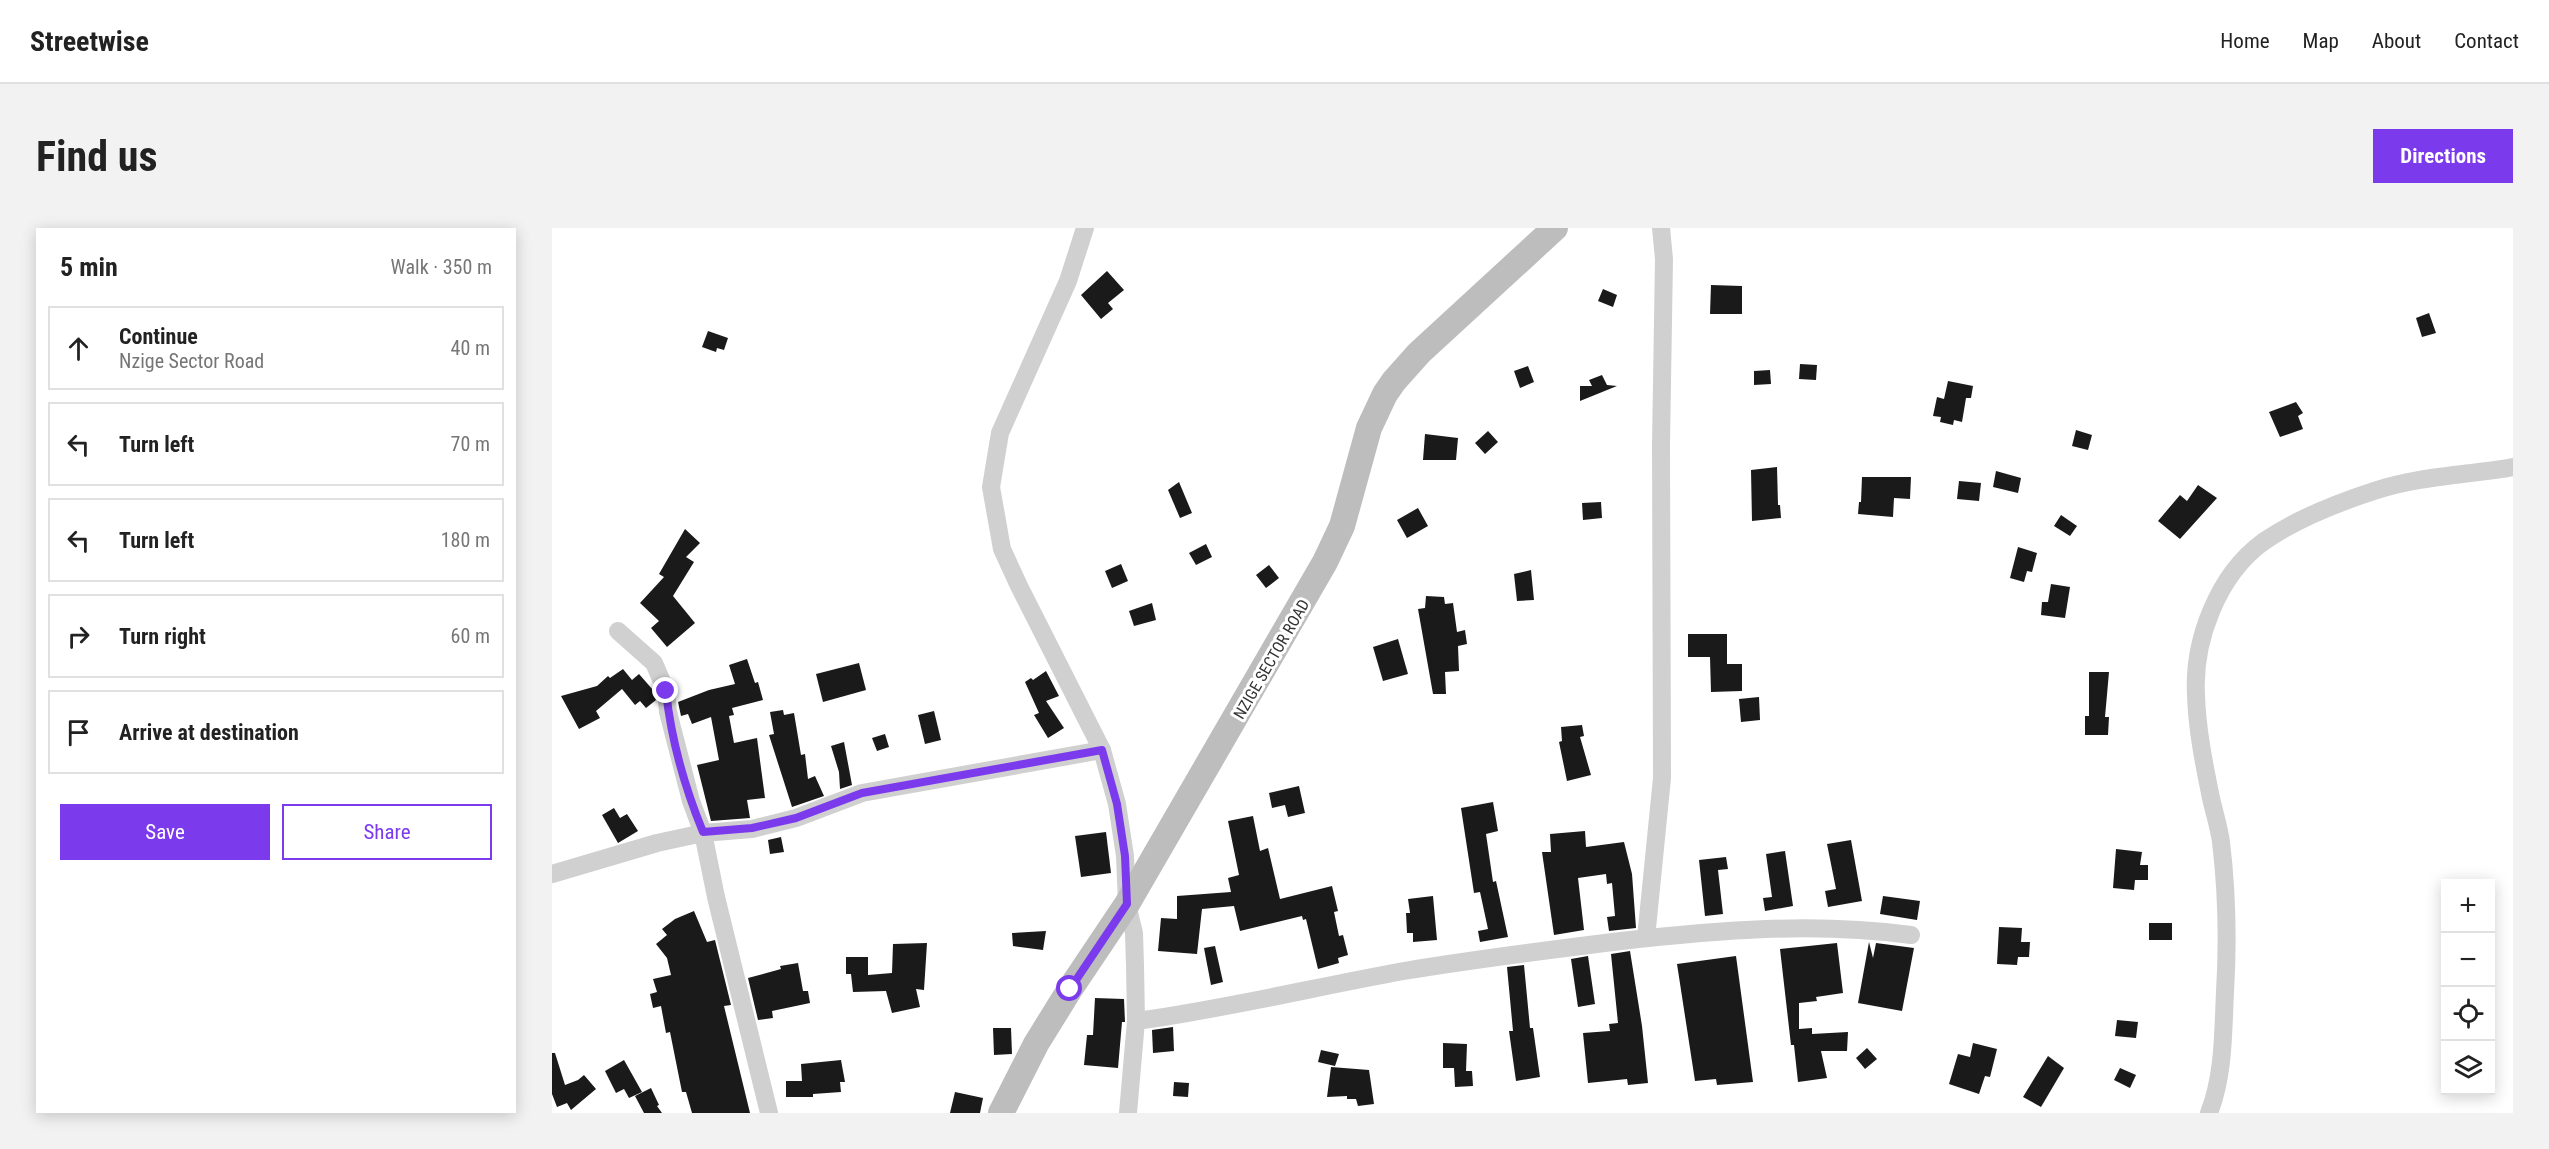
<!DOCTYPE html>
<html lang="en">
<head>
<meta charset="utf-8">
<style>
	body { margin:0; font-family:"Roboto Condensed",sans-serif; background:#f2f2f2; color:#222 }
	.controls { position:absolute; right:18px; bottom:18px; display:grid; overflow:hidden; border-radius:0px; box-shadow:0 3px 15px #0003 }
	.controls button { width:54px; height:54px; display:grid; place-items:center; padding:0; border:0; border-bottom:2px solid #e0e0e0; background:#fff; color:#222; font:30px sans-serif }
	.stop { position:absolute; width:18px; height:18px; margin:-14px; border:4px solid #7c3aed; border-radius:50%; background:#fff }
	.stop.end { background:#7c3aed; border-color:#fff; box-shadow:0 2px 6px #0008 }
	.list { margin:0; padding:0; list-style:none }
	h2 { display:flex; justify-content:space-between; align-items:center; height:78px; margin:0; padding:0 24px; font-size:26px }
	h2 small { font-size:20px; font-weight:400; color:#767676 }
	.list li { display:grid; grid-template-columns:39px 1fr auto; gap:18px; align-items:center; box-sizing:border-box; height:84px; margin:0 12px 12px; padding:0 12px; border:2px solid #e0e0e0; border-radius:0px }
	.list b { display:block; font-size:22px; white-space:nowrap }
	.list p { margin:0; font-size:20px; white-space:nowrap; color:#767676 }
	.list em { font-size:20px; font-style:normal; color:#767676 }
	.actions { display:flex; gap:12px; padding:18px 24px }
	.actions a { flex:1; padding:14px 0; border:2px solid #7c3aed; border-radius:0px; text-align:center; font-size:21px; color:#7c3aed }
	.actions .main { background:#7c3aed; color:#fff }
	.icon { flex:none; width:33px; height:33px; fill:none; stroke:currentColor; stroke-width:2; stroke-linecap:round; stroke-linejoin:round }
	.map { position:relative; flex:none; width:1961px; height:885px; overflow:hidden; border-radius:0px }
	header { display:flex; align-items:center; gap:36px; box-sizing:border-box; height:84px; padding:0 30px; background:#fff; border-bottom:2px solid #e0e0e0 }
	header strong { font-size:28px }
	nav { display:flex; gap:33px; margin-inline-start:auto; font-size:21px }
	.intro { display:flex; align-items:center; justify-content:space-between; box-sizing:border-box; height:144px; padding:0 36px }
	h1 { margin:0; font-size:42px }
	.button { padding:15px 27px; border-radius:0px; background:#7c3aed; color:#fff; font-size:21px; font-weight:700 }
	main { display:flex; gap:36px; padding:0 36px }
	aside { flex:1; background:#fff; border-radius:0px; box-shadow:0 3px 15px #0003 }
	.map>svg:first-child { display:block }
	.building { fill:#1a1a1a }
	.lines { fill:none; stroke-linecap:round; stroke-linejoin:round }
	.street { stroke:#d0d0d0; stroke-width:18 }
	.secondary { stroke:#bdbdbd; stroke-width:26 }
	.route { stroke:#7c3aed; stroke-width:8 }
	.labels { text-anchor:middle; stroke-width:6; stroke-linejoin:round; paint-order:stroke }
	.street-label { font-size:16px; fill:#333; stroke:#fff }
</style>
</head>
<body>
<header>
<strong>Streetwise</strong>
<nav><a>Home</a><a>Map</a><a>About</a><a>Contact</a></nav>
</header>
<div class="intro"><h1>Find us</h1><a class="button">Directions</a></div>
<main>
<aside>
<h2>5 min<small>Walk · 350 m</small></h2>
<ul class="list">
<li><svg class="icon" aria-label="ahead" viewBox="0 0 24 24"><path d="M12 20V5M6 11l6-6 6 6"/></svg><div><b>Continue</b><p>Nzige Sector Road</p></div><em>40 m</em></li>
<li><svg class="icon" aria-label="left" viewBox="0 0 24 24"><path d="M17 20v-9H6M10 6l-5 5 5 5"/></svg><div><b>Turn left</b></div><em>70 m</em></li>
<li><svg class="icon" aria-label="left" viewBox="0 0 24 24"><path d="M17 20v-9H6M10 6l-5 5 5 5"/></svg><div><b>Turn left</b></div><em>180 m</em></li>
<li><svg class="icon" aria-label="right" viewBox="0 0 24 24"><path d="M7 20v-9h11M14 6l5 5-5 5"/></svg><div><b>Turn right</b></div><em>60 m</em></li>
<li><svg class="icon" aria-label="arrive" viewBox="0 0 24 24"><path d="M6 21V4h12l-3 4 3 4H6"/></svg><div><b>Arrive at destination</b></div></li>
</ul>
<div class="actions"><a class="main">Save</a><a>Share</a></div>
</aside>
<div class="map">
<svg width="1961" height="885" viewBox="0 0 1961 885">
	<rect width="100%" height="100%" fill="#fff"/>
	<g class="building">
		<polygon points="555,43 572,62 556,75 561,81 549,91 529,67"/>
		<polygon points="1159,57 1190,58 1190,86 1158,86"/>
		<polygon points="1051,61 1065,67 1061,79 1046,73"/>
		<polygon points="1877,85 1884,105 1870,109 1864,90"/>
		<polygon points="156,103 176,110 172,122 165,120 164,124 150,119"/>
		<polygon points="1248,136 1265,137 1264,152 1247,151"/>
		<polygon points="976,138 982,154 968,160 962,143"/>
		<polygon points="1218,142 1219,156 1202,157 1202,143"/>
		<polygon points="1050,147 1055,157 1065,158 1028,173 1028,158 1040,158 1037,152"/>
		<polygon points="1396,153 1421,158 1419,170 1414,170 1410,194 1402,192 1401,197 1388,194 1389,189 1381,188 1385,169 1392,171"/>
		<polygon points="1744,174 1751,185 1746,188 1751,201 1728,209 1717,184"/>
		<polygon points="1524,202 1540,207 1536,222 1520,218"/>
		<polygon points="936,203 946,214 933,226 923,215"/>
		<polygon points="873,206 906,210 904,232 871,232"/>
		<polygon points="1225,239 1226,277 1228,277 1229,290 1200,293 1199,242"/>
		<polygon points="1444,243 1469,250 1466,265 1441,259"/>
		<polygon points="1310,249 1359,249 1358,271 1342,270 1341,289 1306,286 1307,274 1309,274"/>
		<polygon points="1407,253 1429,255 1427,273 1405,271"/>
		<polygon points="627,254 640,285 628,290 616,262"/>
		<polygon points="1646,257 1665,270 1628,311 1606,293 1628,267 1635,273"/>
		<polygon points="1049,274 1050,290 1031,292 1030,275"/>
		<polygon points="866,280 876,298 855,310 845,292"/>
		<polygon points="1509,287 1525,298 1518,308 1502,298"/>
		<polygon points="133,301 148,315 134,329 142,334 121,368 143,395 115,419 99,400 107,393 88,375 112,349 107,346"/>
		<polygon points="654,316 660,329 644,337 637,325"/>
		<polygon points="1466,319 1485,325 1480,344 1475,343 1472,354 1458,350"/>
		<polygon points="569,336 576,353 560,360 553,343"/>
		<polygon points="717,337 727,350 714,360 704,347"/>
		<polygon points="979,342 982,372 965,373 962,346"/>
		<polygon points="1499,356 1518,359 1513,390 1489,387 1490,374 1496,374"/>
		<polygon points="874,368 892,369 893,376 901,375 905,404 913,402 915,416 906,418 907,443 893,444 894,466 881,466 866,381 873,380"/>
		<polygon points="600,375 604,392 582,398 577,383"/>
		<polygon points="1136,406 1175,406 1175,436 1190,436 1190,463 1159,464 1158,429 1136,429"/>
		<polygon points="846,411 856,446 831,453 821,419"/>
		<polygon points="195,431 203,455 206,454 211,472 180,480 182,487 177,488 182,515 205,510 213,570 195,572 198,590 159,593 145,537 167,532 159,489 140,496 136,486 129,488 126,474 157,462 183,456 177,437"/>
		<polygon points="307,435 314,462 271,474 264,446"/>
		<polygon points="71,441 80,452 87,446 101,462 104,472 94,480 88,473 83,477 70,461 44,483 48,490 27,501 9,468 45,458 56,448 58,450"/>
		<polygon points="494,443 507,468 494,473 512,500 496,510 482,487 487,485 473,454 479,450 481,452"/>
		<polygon points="1537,444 1557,444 1553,489 1557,489 1556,507 1533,507 1533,488 1537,488"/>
		<polygon points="1207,469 1208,492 1189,494 1187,471"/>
		<polygon points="231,482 232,487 242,485 249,527 253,526 256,551 263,548 272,568 240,579 217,507 222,506 218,484"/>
		<polygon points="382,483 389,512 373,516 366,487"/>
		<polygon points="1030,497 1032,508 1028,509 1039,547 1015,553 1007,514 1010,513 1009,499"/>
		<polygon points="333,506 337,519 325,523 320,510"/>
		<polygon points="292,514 300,557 288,561 287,544 279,518"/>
		<polygon points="747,558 753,585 736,589 733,577 720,580 717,565"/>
		<polygon points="941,574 946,603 934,606 941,654 944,653 956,709 928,714 926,703 936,701 928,664 922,665 909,580"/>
		<polygon points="62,580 68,590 75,586 86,603 66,615 50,587"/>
		<polygon points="701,588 708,623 716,620 728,671 780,658 786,683 782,684 787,708 791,707 796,727 786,730 787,735 766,741 754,691 751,692 750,688 688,703 682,678 650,681 645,726 606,723 609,690 625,691 625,668 679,664 676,650 687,647 676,593"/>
		<polygon points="1033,603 1034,619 1072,614 1080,646 1084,700 1057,703 1055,689 1063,688 1060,655 1055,656 1054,646 1026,650 1032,702 1002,707 990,624 999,624 998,606"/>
		<polygon points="554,604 559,645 529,649 523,608"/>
		<polygon points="229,609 232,624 218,626 216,612"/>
		<polygon points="1299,612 1310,673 1276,679 1273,663 1284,661 1275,616"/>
		<polygon points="1564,621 1590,624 1588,637 1596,637 1596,652 1583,652 1582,662 1561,660"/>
		<polygon points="1233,623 1241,678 1213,683 1211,670 1220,669 1214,626"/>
		<polygon points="1174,629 1176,641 1166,642 1171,686 1153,688 1147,632"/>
		<polygon points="881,668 885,712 861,714 861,705 855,705 854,685 858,685 856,671"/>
		<polygon points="1331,668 1368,673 1365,692 1328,686"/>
		<polygon points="142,683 155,714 163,712 179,777 172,778 198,885 140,885 134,864 130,864 118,804 114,805 109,778 101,780 98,766 105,764 101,751 119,747 115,730 104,716 115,707 110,701 123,691"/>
		<rect x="1597" y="695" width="23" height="17"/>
		<polygon points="1447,699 1470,700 1469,714 1478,714 1477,729 1466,729 1465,737 1445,736"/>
		<polygon points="494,703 491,722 461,718 460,705"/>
		<polygon points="1317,714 1321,730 1324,715 1362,720 1350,783 1306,775"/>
		<polygon points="375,715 372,762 364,761 368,779 340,785 334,763 301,764 299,746 294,746 294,729 316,729 316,747 340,745 341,716"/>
		<polygon points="1285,715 1291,765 1264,769 1265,773 1247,775 1247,801 1260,800 1260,806 1296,804 1295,823 1269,823 1275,850 1246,854 1242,817 1239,817 1228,721"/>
		<polygon points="663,718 671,754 659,757 652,720"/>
		<polygon points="1078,723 1090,798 1096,855 1076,857 1075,851 1036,855 1031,805 1058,803 1057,796 1066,795 1059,726"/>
		<polygon points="1036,728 1043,776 1026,779 1019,731"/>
		<polygon points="1184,728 1201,854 1165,857 1164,851 1143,853 1125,736"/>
		<polygon points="246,735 251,763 256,763 258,775 220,783 221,790 206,792 196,750 229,741 228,738"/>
		<polygon points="972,737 978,800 981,800 988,849 964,853 957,803 961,803 955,739"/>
		<polygon points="543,770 572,771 573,794 570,794 566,840 532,837 535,807 541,807"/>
		<polygon points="1565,792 1586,794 1584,810 1563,808"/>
		<polygon points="621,799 622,823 601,825 600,802"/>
		<polygon points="441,800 459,800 460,826 442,827"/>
		<polygon points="891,815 915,816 914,843 920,843 921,858 903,859 902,840 891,840"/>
		<polygon points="1421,815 1445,821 1438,849 1433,848 1427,866 1397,856 1406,826 1418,829"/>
		<polygon points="1315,820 1325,831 1313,841 1304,830"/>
		<polygon points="769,822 787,826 783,838 766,834"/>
		<polygon points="0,825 3,825 13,857 26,852 32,847 44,861 19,882 15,875 5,879 0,866"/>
		<polygon points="1496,828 1512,840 1489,879 1471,869"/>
		<polygon points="72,832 90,864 77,870 72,861 64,865 53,843"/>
		<polygon points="289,832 293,854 288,854 289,864 261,866 261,869 234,869 234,853 250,853 249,836"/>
		<polygon points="779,839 817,842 822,876 806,878 804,871 795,871 795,868 775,869"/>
		<polygon points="1568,840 1584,847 1578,860 1562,852"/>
		<polygon points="622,854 637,855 636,869 621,868"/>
		<polygon points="99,860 107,877 105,878 110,885 92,885 83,868"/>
		<polygon points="403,864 431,870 428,885 398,885"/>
	</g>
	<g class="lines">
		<g class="street">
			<polyline points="533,0 516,53 448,205 439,259 450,321 467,358 550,522 565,576 573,628 575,676 582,705 583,737 584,793 576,885"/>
			<polyline points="66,403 102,435 114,463 116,484 139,573 151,605 164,669 217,885"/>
			<polyline points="0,646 105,615 151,605 200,601 244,590 310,565 550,522"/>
			<polyline points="1094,710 1110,550 1109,216 1112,31 1109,0"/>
			<path d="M584 793C674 781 763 759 852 743 924 731 996 722 1069 713 1166 702 1262 694 1359 707"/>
			<path d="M1657 885C1672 847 1671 804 1673 764 1676 714 1675 664 1669 614 1667 599 1662 584 1659 570 1652 536 1645 501 1644 467 1641 412 1666 347 1711 314 1744 291 1785 275 1822 263 1867 248 1915 247 1961 239"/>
		</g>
		<polyline class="secondary" points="449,885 484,816 518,761 575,676 773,334 790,298 817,200 833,166 842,153 867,125 1003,0"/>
	</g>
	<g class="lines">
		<path class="route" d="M114 463C119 511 133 560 151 604L200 600 244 590 310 565 550 522 565 576 573 628 575 676 518 761"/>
	</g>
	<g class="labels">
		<g class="street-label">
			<text transform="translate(719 431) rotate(-60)" y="6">NZIGE SECTOR ROAD</text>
		</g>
	</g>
</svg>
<div class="controls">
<button>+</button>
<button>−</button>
<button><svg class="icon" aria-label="locate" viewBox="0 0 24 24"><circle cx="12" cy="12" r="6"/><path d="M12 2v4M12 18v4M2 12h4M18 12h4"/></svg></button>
<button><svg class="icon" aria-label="layers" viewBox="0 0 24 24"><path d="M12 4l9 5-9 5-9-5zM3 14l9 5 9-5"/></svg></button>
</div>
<div class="stop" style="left:518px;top:761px"></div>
<div class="stop end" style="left:114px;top:463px"></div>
</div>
</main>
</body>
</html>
